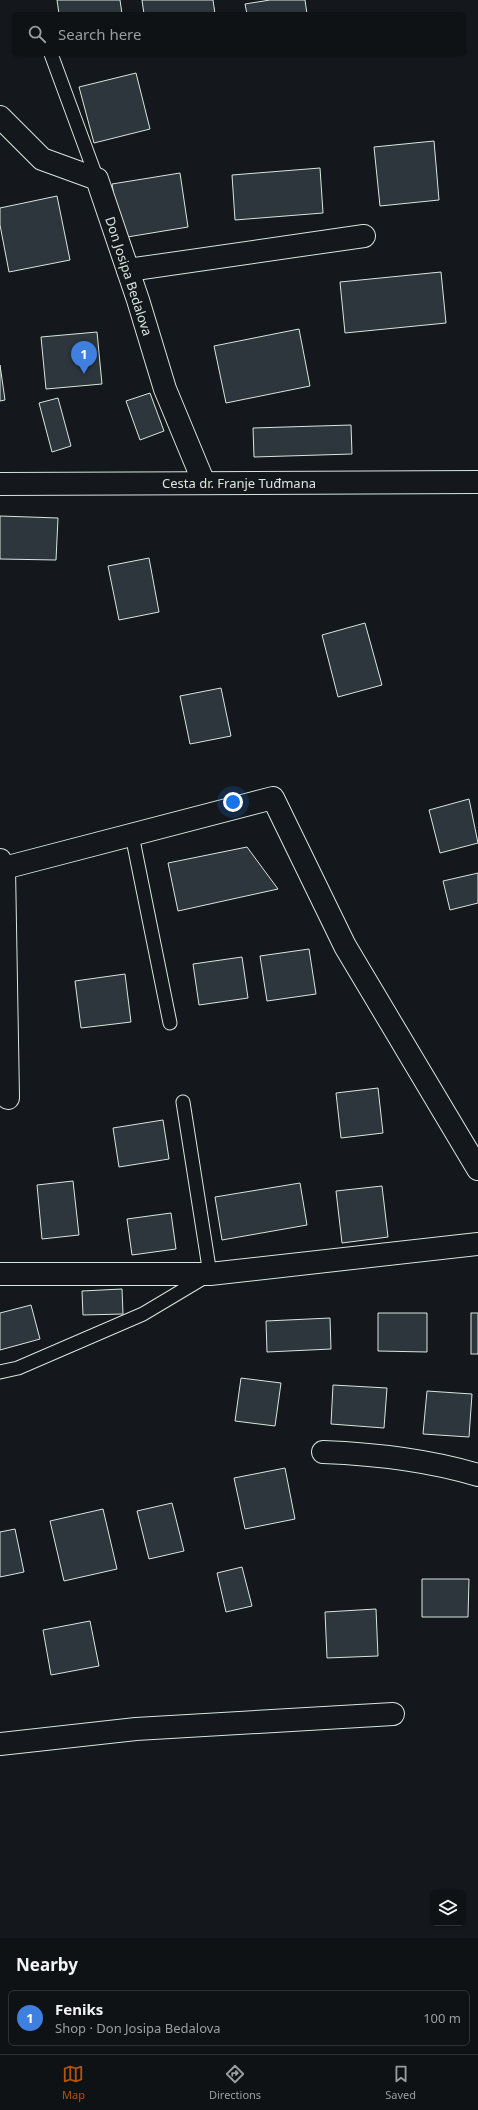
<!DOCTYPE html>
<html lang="en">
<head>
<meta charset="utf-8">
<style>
	body { margin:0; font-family:"Noto Sans",sans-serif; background:#1d2022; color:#f1f3f6 }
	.controls { position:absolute; right:12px; bottom:12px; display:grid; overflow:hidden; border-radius:6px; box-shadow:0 1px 3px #0004 }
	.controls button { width:36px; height:36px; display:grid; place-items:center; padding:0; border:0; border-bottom:1px solid #2f3234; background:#0f1215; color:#f1f3f6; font:20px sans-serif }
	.you { position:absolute; left:233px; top:802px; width:14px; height:14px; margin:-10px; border:3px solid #fff; border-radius:50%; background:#1a73e8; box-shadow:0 0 0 6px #1a73e833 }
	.badge { display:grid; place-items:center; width:26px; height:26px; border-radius:50%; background:#b45309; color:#fff; font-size:13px; font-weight:700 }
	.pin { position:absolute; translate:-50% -33px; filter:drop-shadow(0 1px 2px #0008) }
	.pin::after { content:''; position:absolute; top:21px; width:14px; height:12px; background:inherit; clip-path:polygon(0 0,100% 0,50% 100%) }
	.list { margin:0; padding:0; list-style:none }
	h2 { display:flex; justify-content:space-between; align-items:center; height:52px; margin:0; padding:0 16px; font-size:17px }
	h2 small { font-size:13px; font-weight:400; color:#9b9ea0 }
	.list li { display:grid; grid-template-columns:26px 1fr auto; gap:12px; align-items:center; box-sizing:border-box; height:56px; margin:0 8px 8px; padding:0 8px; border:1px solid #2f3234; border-radius:6px }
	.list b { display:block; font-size:15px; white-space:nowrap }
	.list p { margin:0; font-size:13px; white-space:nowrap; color:#9b9ea0 }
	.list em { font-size:13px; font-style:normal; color:#9b9ea0 }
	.icon { flex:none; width:22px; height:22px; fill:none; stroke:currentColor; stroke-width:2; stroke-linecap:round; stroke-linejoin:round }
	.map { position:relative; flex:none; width:478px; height:1938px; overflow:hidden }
	.search { position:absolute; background:#0f1215; box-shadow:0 1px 3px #0004; left:12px; right:12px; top:12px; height:44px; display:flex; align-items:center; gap:10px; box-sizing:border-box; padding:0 14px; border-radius:6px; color:#9b9ea0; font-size:15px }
	.sheet { height:116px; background:#0f1215 }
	nav { display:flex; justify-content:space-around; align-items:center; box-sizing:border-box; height:56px; border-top:1px solid #2f3234; background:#0f1215; font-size:11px; color:#9b9ea0 }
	nav a { display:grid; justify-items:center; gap:2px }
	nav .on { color:#b45309 }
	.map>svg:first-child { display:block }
	.building { fill:#2c363c; stroke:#d8e6dc }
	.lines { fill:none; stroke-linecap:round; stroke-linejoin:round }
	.service-casing { stroke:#d8e6dc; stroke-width:15 }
	.minor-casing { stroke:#d8e6dc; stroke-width:24 }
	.secondary-casing { stroke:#d8e6dc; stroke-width:24 }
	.service { stroke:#14181c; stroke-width:13 }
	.minor { stroke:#14181c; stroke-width:22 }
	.secondary { stroke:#14181c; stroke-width:22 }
	.labels { text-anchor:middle; stroke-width:3; stroke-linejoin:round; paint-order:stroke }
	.street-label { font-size:13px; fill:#d8e6dc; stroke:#14181c }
</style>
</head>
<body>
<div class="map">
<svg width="478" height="1938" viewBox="0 0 478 1938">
	<rect width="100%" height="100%" fill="#14181c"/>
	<g class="building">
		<polygon points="57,0 120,0 122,14 59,14"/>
		<polygon points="142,0 213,0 215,14 144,14"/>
		<polygon points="270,0 305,0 307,14 247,14 245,4"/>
		<polygon points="136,73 150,129 94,143 79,87"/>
		<polygon points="434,141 439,200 380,206 374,147"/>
		<polygon points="320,168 323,213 235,220 232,175"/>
		<polygon points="180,173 188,227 121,238 112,184"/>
		<polygon points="57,196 70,260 9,272 0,225 0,208"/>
		<polygon points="441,272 446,323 345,333 340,282"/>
		<polygon points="299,329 310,386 226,403 214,346"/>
		<polygon points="97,332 102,384 46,389 41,337"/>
		<polygon points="0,365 5,400 0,401"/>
		<polygon points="150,393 164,431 140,440 126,401"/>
		<polygon points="58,398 71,446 52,452 39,403"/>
		<polygon points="351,425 352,454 254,457 253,428"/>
		<polygon points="0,516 58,518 56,560 0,559"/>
		<polygon points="149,558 159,612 119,620 108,566"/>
		<polygon points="365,623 382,685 338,697 322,635"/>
		<polygon points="221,688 231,736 190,744 180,696"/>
		<polygon points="469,799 478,843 440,853 429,810"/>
		<polygon points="247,847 278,889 178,911 168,863"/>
		<polygon points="478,873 478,903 450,910 443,881"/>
		<polygon points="309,949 316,994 267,1001 260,956"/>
		<polygon points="242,957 248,998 199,1005 193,964"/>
		<polygon points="125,974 131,1022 81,1028 75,981"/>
		<polygon points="378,1088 383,1133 341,1138 336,1093"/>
		<polygon points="163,1120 169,1159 119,1167 113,1128"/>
		<polygon points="73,1181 79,1235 42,1239 37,1185"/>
		<polygon points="300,1183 307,1225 222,1240 215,1197"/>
		<polygon points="382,1186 388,1237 342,1243 336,1191"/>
		<polygon points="171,1213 176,1249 132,1255 127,1219"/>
		<polygon points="122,1289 123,1314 83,1315 82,1291"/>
		<polygon points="31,1305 40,1339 0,1350 0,1313"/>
		<polygon points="378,1313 427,1313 427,1352 378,1351"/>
		<rect x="471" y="1313" width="7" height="41"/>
		<polygon points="330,1318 331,1349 267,1352 266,1321"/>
		<polygon points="241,1378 281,1383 275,1426 235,1421"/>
		<polygon points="333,1385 387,1388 384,1428 331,1424"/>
		<polygon points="427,1391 472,1394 469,1437 423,1434"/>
		<polygon points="285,1468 295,1519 245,1529 234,1478"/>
		<polygon points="172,1503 184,1551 149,1559 137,1511"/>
		<polygon points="103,1509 117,1569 64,1581 50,1521"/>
		<polygon points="15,1529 24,1572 0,1577 0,1532"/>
		<polygon points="242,1567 252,1606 226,1612 217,1573"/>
		<polygon points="422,1579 469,1579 468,1617 422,1617"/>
		<polygon points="376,1609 378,1656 327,1658 325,1612"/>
		<polygon points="90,1621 99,1666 51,1675 43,1630"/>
	</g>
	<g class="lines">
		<g class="service-casing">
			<g id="service">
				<polyline points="51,54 97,179"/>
				<polyline points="132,835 170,1023"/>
				<polyline points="0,1372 18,1368 143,1314 210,1274 183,1102"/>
			</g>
		</g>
		<g class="minor-casing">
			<g id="minor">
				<polyline points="0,117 42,159 97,179 138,300 165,389 204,483"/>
				<polyline points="128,270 364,236"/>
				<polyline points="0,860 4,868 8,1098"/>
				<polyline points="4,868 273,798 345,946 478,1169"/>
				<polyline points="0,1274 210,1274 478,1244"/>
				<path d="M323 1452C376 1454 428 1460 478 1475"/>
				<polyline points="0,1744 136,1729 393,1714"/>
			</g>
		</g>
		<g class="secondary-casing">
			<polyline id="secondary" points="0,484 478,482"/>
		</g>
		<use href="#service" class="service"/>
		<use href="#minor" class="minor"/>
		<use href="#secondary" class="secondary"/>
	</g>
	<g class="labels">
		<g class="street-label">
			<text transform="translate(129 276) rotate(72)" y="5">Don Josipa Bedalova</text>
			<text x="239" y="488">Cesta dr. Franje Tuđmana</text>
		</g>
	</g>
</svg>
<div class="controls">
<button><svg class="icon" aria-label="layers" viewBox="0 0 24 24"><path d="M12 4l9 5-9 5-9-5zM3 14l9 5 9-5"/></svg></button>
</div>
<div class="you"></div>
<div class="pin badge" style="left:84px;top:374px;background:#3f7fe0">1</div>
<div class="search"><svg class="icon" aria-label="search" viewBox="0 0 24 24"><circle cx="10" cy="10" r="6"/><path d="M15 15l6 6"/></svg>Search here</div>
</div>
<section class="sheet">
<h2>Nearby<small></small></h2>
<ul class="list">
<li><span class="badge" style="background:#3f7fe0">1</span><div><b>Feniks</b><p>Shop · Don Josipa Bedalova</p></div><em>100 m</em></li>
</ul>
</section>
<nav>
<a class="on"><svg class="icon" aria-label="map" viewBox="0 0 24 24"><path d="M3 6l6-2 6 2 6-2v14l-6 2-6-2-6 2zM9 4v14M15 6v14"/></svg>Map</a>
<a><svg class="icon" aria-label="directions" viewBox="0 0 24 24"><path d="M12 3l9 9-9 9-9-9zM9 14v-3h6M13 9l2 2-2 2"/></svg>Directions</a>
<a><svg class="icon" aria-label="saved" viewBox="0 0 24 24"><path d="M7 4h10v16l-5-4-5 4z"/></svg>Saved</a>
</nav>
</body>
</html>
